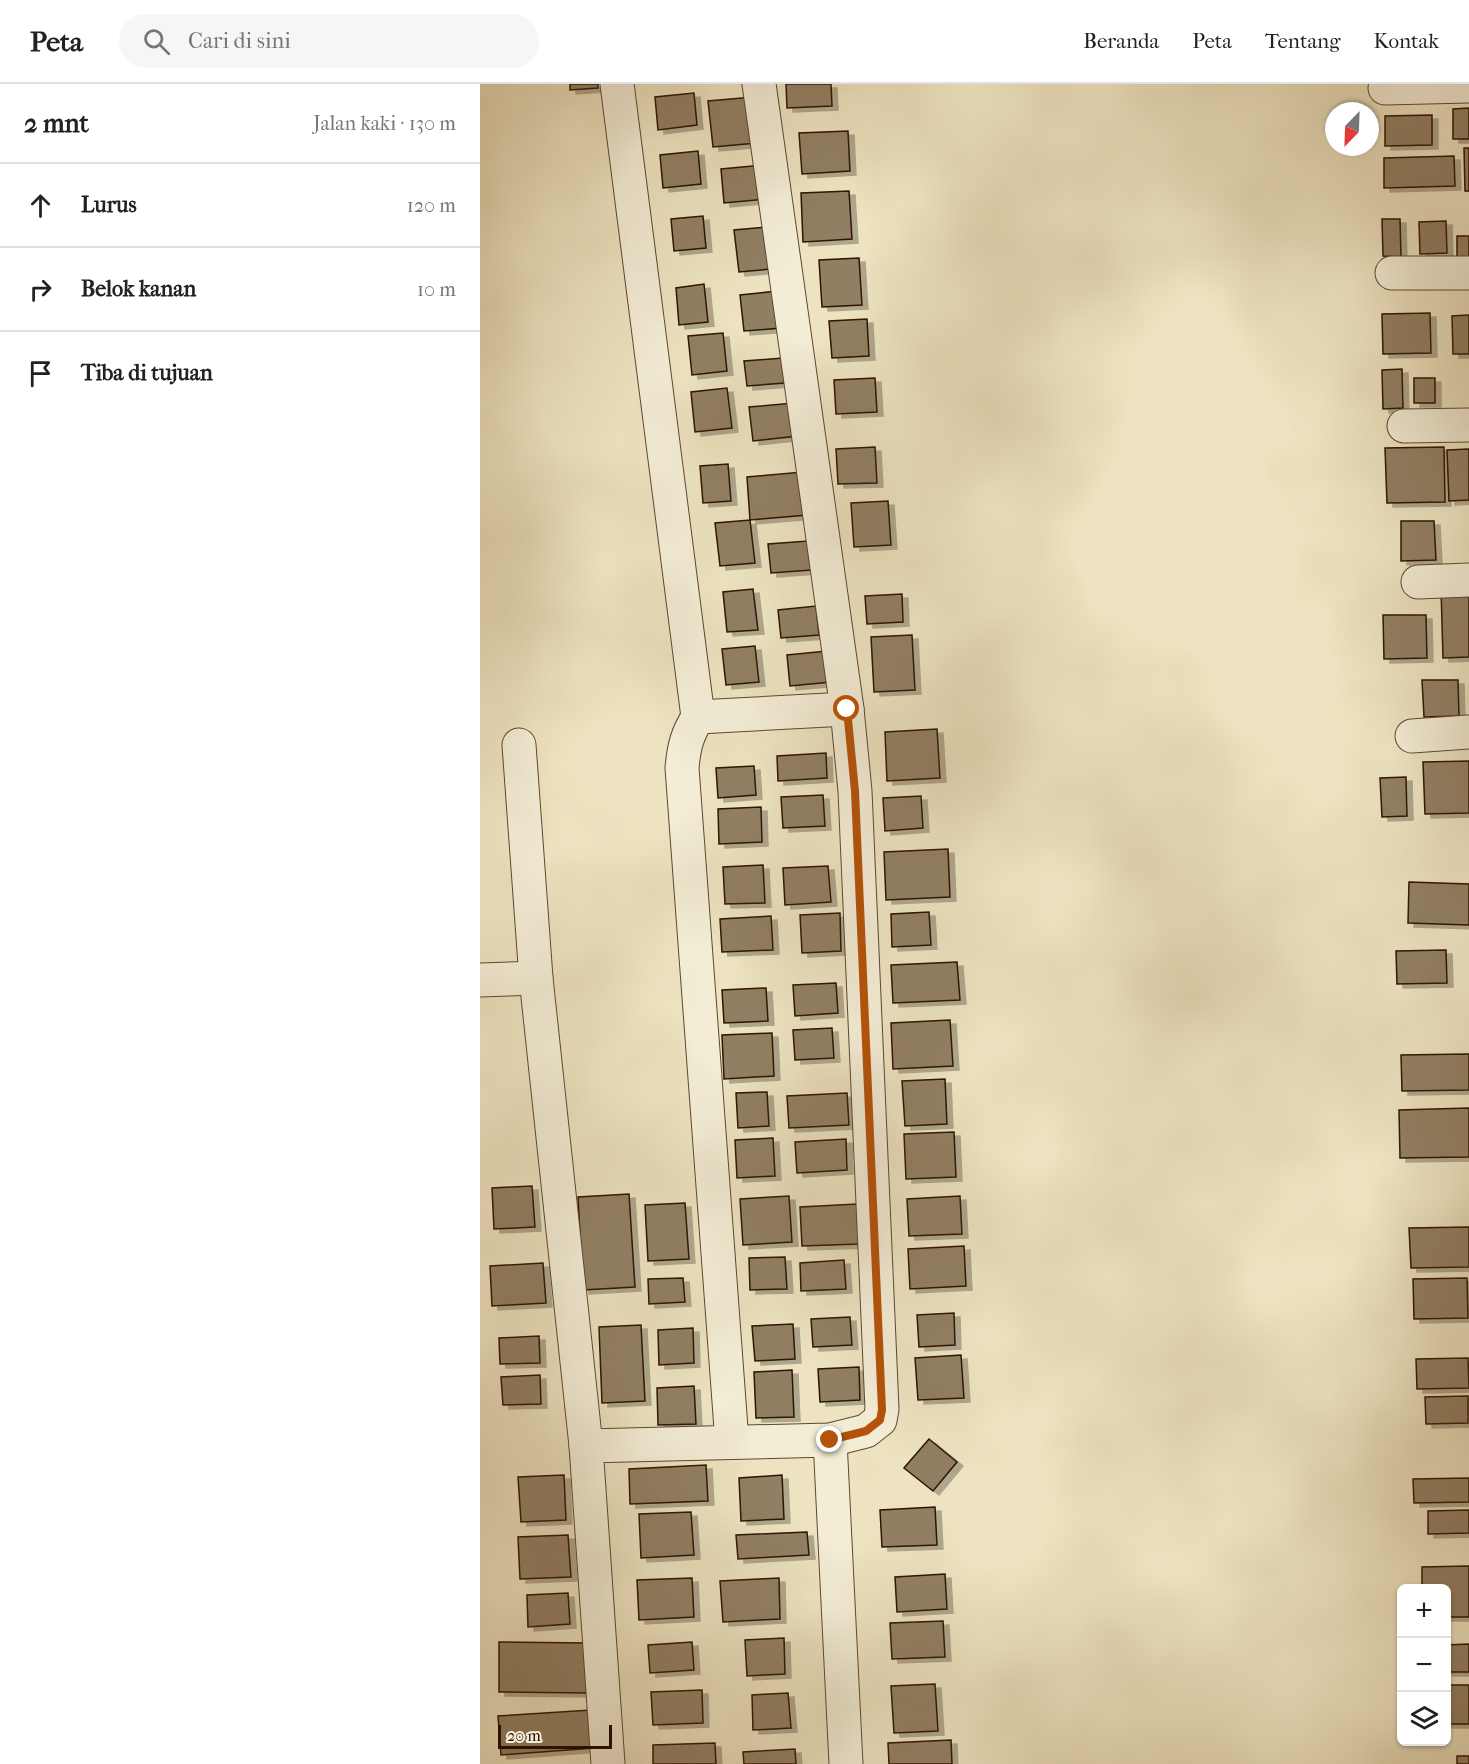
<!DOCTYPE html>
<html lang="id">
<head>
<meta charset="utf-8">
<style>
	body { margin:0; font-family:"IM FELL French Canon",serif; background:#f6f6f6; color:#222 }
	.controls { position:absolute; right:18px; bottom:18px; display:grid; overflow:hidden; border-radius:9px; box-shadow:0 2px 4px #0004 }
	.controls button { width:54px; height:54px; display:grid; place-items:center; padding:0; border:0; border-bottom:2px solid #e0e0e0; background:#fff; color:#222; font:30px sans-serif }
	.compass { position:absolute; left:845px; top:18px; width:54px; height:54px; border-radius:50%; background:#fff; box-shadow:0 2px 4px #0004; rotate:203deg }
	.scale { position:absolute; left:18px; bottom:15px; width:114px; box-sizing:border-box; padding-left:6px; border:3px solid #2e1300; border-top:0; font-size:16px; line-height:21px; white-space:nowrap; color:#2e1300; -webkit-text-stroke:4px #f3edd6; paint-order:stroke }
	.stop { position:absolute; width:18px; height:18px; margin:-14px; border:4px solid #b45309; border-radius:50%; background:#fff }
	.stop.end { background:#b45309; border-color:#fff; box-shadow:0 2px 6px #0008 }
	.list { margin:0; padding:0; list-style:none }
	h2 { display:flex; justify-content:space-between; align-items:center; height:78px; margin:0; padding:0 24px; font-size:26px }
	h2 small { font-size:20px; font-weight:400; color:#767676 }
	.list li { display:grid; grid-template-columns:39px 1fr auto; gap:18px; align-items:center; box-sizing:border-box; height:84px; padding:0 24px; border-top:2px solid #e0e0e0 }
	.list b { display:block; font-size:22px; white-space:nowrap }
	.list em { font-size:20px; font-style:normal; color:#767676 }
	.icon { flex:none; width:33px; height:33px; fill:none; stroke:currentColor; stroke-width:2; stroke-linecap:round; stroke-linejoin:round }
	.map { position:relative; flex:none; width:989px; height:1680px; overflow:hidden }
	header { display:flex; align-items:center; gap:36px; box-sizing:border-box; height:84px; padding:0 30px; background:#fff; border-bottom:2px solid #e0e0e0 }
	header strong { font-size:28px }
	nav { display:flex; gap:33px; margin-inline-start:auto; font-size:21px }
	.search { width:420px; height:54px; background:#f6f6f6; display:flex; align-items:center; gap:15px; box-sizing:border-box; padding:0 21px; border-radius:33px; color:#767676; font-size:22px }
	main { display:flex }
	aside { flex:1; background:#fff }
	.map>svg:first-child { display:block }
	.building { fill:#917f64; stroke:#2e1300; stroke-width:1.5; filter:url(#shadow) }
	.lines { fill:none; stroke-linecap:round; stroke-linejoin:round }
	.minor-casing { stroke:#5e4730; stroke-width:35 }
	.minor { stroke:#f3edd6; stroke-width:33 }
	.route { stroke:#b45309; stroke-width:8 }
</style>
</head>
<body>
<header>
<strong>Peta</strong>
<div class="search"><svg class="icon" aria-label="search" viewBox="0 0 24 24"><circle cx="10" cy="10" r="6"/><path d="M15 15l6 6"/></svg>Cari di sini</div>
<nav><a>Beranda</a><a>Peta</a><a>Tentang</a><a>Kontak</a></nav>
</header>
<main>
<aside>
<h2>2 mnt<small>Jalan kaki · 130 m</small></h2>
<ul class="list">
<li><svg class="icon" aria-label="ahead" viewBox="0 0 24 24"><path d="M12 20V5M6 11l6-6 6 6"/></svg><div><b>Lurus</b></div><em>120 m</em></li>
<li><svg class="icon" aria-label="right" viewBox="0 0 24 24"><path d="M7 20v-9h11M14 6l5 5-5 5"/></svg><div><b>Belok kanan</b></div><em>10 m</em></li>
<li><svg class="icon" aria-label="arrive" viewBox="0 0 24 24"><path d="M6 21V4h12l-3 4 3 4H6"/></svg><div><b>Tiba di tujuan</b></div></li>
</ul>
</aside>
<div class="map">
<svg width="989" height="1680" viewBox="0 0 989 1680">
	<defs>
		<filter id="shadow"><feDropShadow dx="6" dy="4" stdDeviation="0" flood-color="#0004"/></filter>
	</defs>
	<rect width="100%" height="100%" fill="#ede3c0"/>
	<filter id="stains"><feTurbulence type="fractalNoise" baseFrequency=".00333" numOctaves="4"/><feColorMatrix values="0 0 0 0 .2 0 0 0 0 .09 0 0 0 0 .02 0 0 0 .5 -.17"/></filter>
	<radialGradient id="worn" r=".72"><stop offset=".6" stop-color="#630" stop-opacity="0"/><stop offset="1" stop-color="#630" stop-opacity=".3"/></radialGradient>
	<g class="building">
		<polygon points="90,0 118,0 118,4 90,6"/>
		<polygon points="306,0 351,0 352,22 307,24"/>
		<polygon points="214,9 217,41 178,46 175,13"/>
		<polygon points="273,13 277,59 233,63 228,17"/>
		<polygon points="989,24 989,55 973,55 973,25"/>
		<polygon points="952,31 952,61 905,62 905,32"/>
		<polygon points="368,47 370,87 322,90 319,49"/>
		<polygon points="984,64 989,64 989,107 985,107"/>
		<polygon points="218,67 221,100 183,104 180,71"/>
		<polygon points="974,72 975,102 904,104 904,74"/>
		<polygon points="283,81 286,115 244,119 241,85"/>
		<polygon points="369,107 372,155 323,158 321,109"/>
		<polygon points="223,132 226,164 194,167 191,135"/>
		<polygon points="902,135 920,135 921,173 903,172"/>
		<polygon points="966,137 967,169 940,170 939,138"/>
		<polygon points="287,143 291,185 259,188 254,146"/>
		<polygon points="977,152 989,152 989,181 977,182"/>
		<polygon points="379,174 382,221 342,223 339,176"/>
		<polygon points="224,200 228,238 199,241 196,204"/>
		<polygon points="297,207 302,244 264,247 260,211"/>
		<polygon points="950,229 951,269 903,270 902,230"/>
		<polygon points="989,231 989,270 973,270 972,232"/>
		<polygon points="387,235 389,272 352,274 349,237"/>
		<polygon points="243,249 247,287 212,291 208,252"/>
		<polygon points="303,274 305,299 267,302 264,277"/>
		<polygon points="922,285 923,324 903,325 902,286"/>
		<polygon points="395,294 397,328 356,330 354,296"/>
		<rect x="934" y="294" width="21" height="25"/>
		<polygon points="247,304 252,344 215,348 211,308"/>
		<polygon points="314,319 318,352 273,357 269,323"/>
		<polygon points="395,363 397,399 358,400 356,365"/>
		<polygon points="964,363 965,418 907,419 905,364"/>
		<polygon points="989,365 989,416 969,417 967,366"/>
		<polygon points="248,380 251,417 223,419 220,382"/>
		<polygon points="323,388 328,431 270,436 267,393"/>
		<polygon points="408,417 411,461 374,463 371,419"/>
		<polygon points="270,436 275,479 240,482 235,439"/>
		<polygon points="921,437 954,437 956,476 921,477"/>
		<polygon points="328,457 331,486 291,489 288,460"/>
		<polygon points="989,504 989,573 963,574 961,505"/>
		<polygon points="273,505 278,546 247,548 243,508"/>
		<polygon points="422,510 423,538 387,540 385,512"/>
		<polygon points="336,522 339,551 301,554 298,526"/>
		<polygon points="903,531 946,531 947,574 904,575"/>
		<polygon points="432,551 435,606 394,608 391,553"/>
		<polygon points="275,562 279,598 246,601 242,565"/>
		<polygon points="347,567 351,598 310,602 307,571"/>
		<polygon points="942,596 978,596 979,632 944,633"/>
		<polygon points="457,645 460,694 407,697 405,648"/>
		<polygon points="346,669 347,694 298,697 297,672"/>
		<polygon points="989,677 989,729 945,730 943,678"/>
		<polygon points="274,682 276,711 238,714 236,684"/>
		<polygon points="926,693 927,732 902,733 900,694"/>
		<polygon points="343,711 345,742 303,744 301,713"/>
		<polygon points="441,712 443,744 405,747 403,714"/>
		<polygon points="281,723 282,758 239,760 238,725"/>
		<polygon points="468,765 470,813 406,816 404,768"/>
		<polygon points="283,781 285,819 245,820 243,783"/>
		<polygon points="348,782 351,818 305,821 303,784"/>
		<polygon points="929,798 989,800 989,841 928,839"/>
		<polygon points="449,828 451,861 412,863 411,830"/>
		<polygon points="360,829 361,867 322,869 320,831"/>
		<polygon points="291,832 293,866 242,868 240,835"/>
		<polygon points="966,866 967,899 917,900 916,867"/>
		<polygon points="477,878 480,916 413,919 411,881"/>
		<polygon points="356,899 358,929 315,932 313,901"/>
		<polygon points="286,904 288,937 244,939 242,906"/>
		<polygon points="470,936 473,982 413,985 411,939"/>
		<polygon points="352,944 354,974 315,976 313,946"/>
		<polygon points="292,949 294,992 244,995 242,951"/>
		<polygon points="989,970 989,1006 922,1007 921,971"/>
		<polygon points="465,995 467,1040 425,1042 422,997"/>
		<polygon points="287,1008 289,1042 258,1044 256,1009"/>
		<polygon points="367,1009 369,1041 309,1044 307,1012"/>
		<polygon points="989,1024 989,1073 920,1074 919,1026"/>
		<polygon points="474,1048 476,1093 426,1095 424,1050"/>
		<polygon points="293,1054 295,1092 257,1094 255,1056"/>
		<polygon points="366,1055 367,1086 317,1089 315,1058"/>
		<polygon points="52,1102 55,1143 14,1145 12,1104"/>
		<polygon points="149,1110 155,1203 103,1206 98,1113"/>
		<polygon points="309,1112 312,1158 263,1161 260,1115"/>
		<polygon points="480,1112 482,1150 429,1152 427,1115"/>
		<polygon points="205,1119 209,1175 168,1177 165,1121"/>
		<polygon points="377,1120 379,1160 322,1162 320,1123"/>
		<polygon points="989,1143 989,1183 931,1184 929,1144"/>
		<polygon points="484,1162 486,1202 430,1205 428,1165"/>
		<polygon points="305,1173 307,1205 270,1206 269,1174"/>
		<polygon points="364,1176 366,1205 321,1207 320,1179"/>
		<polygon points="63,1179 66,1219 12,1222 10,1182"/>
		<polygon points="203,1194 205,1218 169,1220 168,1195"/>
		<polygon points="987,1194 988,1234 934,1235 933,1195"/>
		<polygon points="474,1229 475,1261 439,1263 437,1231"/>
		<polygon points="370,1233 372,1261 333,1263 331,1235"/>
		<polygon points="313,1240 315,1275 275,1277 272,1242"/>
		<polygon points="161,1241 165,1317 122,1319 119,1243"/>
		<polygon points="213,1244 214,1279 179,1281 178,1246"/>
		<polygon points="59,1252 60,1279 20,1280 19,1254"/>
		<polygon points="481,1271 484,1314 438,1316 435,1274"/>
		<polygon points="988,1274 989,1304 937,1305 936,1275"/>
		<polygon points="379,1283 380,1316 340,1318 338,1285"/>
		<polygon points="312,1286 314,1333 276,1334 274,1288"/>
		<polygon points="60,1291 61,1320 23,1321 21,1293"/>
		<polygon points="214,1302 216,1340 178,1341 177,1304"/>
		<polygon points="988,1312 988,1339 946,1340 945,1313"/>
		<polygon points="449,1355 477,1378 453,1407 424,1384"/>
		<polygon points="226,1381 228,1417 150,1420 149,1385"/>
		<polygon points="84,1391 86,1436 41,1438 38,1393"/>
		<polygon points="302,1391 304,1435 261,1437 259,1394"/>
		<polygon points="989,1394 989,1418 934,1419 933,1395"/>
		<polygon points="455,1423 457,1461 402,1463 400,1426"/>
		<polygon points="989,1426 989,1449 948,1450 948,1427"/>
		<polygon points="211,1428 214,1471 161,1474 159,1430"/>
		<polygon points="327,1448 329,1471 258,1475 256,1451"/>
		<polygon points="88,1451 91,1493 40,1495 38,1453"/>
		<polygon points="989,1482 989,1533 966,1533 966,1504 942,1504 942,1483"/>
		<polygon points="465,1490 467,1525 417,1528 415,1493"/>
		<polygon points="212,1494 214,1533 159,1536 157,1496"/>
		<polygon points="299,1494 300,1535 243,1538 240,1497"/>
		<polygon points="88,1509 90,1540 48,1543 47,1511"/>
		<polygon points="463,1537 465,1573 412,1575 410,1539"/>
		<polygon points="304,1554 305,1590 267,1592 265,1556"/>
		<polygon points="19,1558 108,1559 108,1609 19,1608"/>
		<polygon points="212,1558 214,1586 170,1589 168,1561"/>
		<polygon points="989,1560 989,1588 966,1588 966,1561"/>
		<polygon points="455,1600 458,1647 414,1649 411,1602"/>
		<rect x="966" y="1601" width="23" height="39"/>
		<polygon points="222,1606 223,1639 173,1641 171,1608"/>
		<polygon points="308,1609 311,1644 273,1646 272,1611"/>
		<polygon points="111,1626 114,1664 21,1671 18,1632"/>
		<polygon points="471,1656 472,1680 409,1680 408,1659"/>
		<polygon points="235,1659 236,1680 173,1680 173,1661"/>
		<polygon points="315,1665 316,1680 264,1680 263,1668"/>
		<rect x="977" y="1672" width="12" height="8"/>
	</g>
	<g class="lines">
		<g class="minor-casing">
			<g id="minor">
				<path d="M137 0 218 633C207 651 204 662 202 684L252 1358"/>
				<polyline points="905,4 989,2"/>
				<polyline points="912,189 989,189"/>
				<polyline points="924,342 989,341"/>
				<polyline points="938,498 989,496"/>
				<polyline points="218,633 367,625"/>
				<polyline points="932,652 989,648"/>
				<polyline points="39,661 56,894 106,1362 128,1680"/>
				<polyline points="0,896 56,894"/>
				<polyline points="350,1356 366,1680"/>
				<polyline points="106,1362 350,1356 386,1347 400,1336 402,1325 375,707 367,625 279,0"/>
			</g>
		</g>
		<use href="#minor" class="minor"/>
	</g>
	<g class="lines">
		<polyline class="route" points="350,1356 386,1347 400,1336 402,1326 375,707 367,625"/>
	</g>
	<rect width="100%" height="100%" filter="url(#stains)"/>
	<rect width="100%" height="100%" fill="url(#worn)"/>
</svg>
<div class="controls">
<button>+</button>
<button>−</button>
<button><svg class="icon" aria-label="layers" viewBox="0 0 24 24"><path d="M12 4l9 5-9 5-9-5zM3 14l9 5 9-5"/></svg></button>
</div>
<svg class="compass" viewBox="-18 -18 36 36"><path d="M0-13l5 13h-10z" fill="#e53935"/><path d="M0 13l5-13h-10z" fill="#767676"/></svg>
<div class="scale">20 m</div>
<div class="stop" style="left:367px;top:625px"></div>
<div class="stop end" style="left:350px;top:1356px"></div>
</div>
</main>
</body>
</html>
